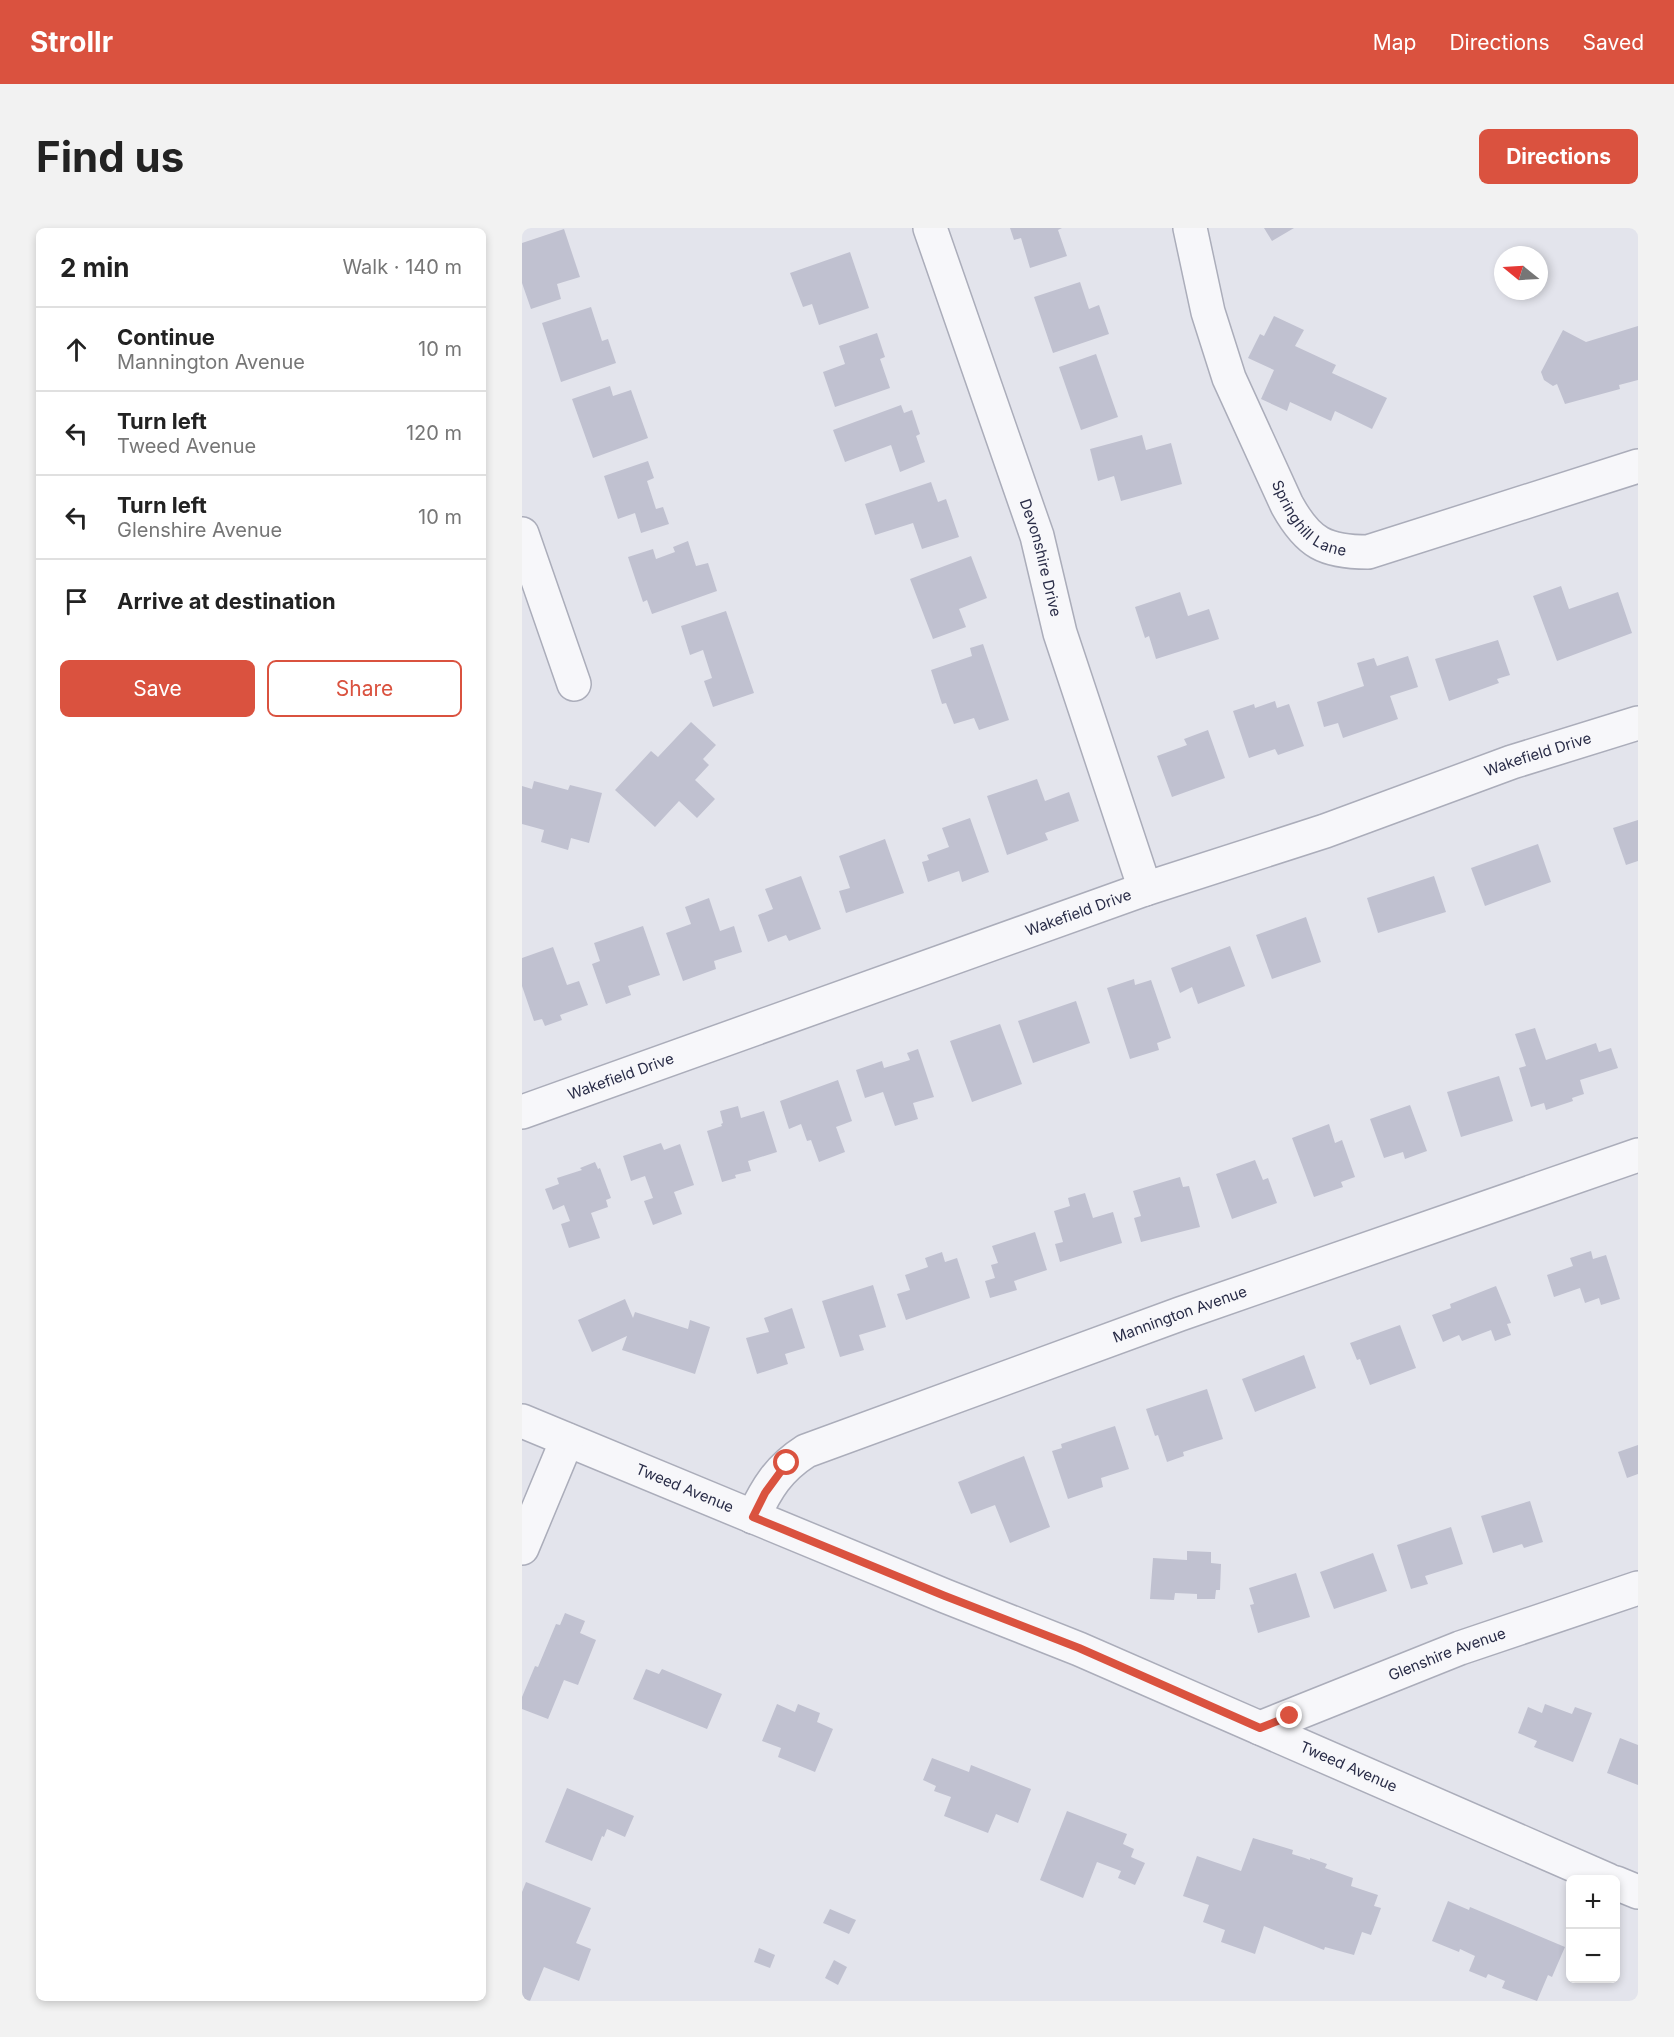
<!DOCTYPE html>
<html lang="en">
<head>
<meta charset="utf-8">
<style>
	body { margin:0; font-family:Inter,sans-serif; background:#f2f2f2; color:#222 }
	.controls { position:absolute; right:18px; bottom:18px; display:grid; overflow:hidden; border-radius:9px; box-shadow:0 3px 9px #0003 }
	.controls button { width:54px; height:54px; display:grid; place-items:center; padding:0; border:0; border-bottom:2px solid #e0e0e0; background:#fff; color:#222; font:30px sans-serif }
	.compass { position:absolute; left:972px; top:18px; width:54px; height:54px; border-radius:50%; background:#fff; box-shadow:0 3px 9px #0003; rotate:288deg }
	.stop { position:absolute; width:18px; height:18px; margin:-14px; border:4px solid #da523f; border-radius:50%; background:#fff }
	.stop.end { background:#da523f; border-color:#fff; box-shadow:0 2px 6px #0008 }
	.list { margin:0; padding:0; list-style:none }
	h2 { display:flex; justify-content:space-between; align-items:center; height:78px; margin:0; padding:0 24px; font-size:26px }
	h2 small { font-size:20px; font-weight:400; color:#767676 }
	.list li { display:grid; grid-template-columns:39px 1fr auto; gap:18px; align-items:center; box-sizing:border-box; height:84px; padding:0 24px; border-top:2px solid #e0e0e0 }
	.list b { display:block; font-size:22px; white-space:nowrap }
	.list p { margin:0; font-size:20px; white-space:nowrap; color:#767676 }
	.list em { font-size:20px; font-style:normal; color:#767676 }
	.actions { display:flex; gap:12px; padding:18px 24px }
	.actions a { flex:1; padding:14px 0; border:2px solid #da523f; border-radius:9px; text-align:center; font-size:21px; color:#da523f }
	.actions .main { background:#da523f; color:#fff }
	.icon { flex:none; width:33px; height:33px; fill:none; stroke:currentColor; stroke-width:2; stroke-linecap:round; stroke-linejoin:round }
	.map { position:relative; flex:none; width:1116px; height:1773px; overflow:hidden; border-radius:9px }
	header { display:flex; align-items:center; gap:36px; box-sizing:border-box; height:84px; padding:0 30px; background:#da523f; color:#fff }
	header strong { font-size:28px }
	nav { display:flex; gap:33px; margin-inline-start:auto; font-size:21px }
	.intro { display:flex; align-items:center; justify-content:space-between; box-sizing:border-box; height:144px; padding:0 36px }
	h1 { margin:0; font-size:42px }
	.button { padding:15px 27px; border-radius:9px; background:#da523f; color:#fff; font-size:21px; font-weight:700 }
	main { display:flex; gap:36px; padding:0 36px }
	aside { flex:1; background:#fff; border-radius:9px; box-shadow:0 3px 9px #0003 }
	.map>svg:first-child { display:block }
	.building { fill:#c0c1d0 }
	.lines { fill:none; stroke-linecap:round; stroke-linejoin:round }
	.minor-casing { stroke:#abadba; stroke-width:36 }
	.minor { stroke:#f7f7fa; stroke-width:33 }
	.route { stroke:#da523f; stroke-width:8 }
	.labels { text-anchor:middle; stroke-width:5; stroke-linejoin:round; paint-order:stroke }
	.street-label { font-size:15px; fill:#292c47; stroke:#f3f4f9 }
</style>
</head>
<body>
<header>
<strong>Strollr</strong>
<nav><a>Map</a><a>Directions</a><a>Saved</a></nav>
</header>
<div class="intro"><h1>Find us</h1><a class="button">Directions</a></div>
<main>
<aside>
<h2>2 min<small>Walk · 140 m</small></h2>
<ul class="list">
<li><svg class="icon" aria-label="ahead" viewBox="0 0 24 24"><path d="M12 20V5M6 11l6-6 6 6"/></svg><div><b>Continue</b><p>Mannington Avenue</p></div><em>10 m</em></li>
<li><svg class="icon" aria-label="left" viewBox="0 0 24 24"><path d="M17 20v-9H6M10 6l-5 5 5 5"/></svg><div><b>Turn left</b><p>Tweed Avenue</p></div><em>120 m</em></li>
<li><svg class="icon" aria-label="left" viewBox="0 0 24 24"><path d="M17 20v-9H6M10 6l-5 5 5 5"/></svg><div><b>Turn left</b><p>Glenshire Avenue</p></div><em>10 m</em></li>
<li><svg class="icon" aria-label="arrive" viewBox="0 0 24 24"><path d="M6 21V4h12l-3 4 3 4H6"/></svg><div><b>Arrive at destination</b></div></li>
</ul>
<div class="actions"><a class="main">Save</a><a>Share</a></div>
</aside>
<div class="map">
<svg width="1116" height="1773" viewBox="0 0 1116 1773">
	<rect width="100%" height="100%" fill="#e3e4ec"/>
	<g class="building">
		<polygon points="488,0 540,0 536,2 545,28 508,40 499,10 492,12"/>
		<polygon points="742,0 772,0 750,13"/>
		<polygon points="42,1 58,49 35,56 39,71 9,81 0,55 0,15"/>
		<polygon points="328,24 347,80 297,97 290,76 281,79 268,45"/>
		<polygon points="558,54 567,81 577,77 587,106 531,125 512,69"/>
		<polygon points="69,79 80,113 86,111 94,135 39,154 20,95"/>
		<polygon points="752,88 782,102 773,118 814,137 810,145 865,170 850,201 813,183 809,193 768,174 765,183 739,171 752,142 726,130 738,106 742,108"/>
		<polygon points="1116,98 1116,152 1097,157 1098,161 1043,176 1035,156 1031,158 1022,152 1019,144 1041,102 1064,114"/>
		<polygon points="355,105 363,129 358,131 368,160 313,179 301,144 323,136 317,118"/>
		<polygon points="574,126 596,189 559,202 537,139"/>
		<polygon points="88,158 91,168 109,162 126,210 71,230 50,171"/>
		<polygon points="379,177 382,185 390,182 398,206 394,208 403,234 378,244 369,217 323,234 311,202"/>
		<polygon points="620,207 624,222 649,215 660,256 599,273 592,248 576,253 568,221"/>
		<polygon points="126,233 132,250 125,253 134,281 141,279 147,296 119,305 113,285 96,291 82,248"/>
		<polygon points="409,254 416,274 424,271 437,309 400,321 391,295 353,307 343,276"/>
		<polygon points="166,313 174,338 186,335 195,363 130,386 125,372 121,374 106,329 131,321 134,331 153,324 151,319"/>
		<polygon points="449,328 465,370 437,381 444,399 411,411 388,351"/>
		<polygon points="1039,358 1047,381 1096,364 1110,405 1035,433 1011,368"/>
		<polygon points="658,364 666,388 687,381 697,411 634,431 627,408 623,410 613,379"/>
		<polygon points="204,383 232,465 191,479 182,453 190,450 181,422 168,427 159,398"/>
		<polygon points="976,412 988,447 975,451 977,455 927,473 913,431"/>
		<polygon points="461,416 487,492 457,502 452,490 432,496 424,475 420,476 409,442 450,428 448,420"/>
		<polygon points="886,428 896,459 868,468 876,491 821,510 816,495 802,499 795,474 842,458 835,435 852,430 855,438"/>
		<polygon points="753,473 755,480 767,476 782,518 756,527 753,521 727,530 711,483 732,476 733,480"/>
		<polygon points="169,494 194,517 181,531 187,537 173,552 193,571 175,590 157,573 133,599 93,562 129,523 136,529"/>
		<polygon points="686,502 703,550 650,569 635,528 665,517 662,511"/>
		<polygon points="515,551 523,573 547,564 557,593 523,605 526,612 485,627 465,568"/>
		<polygon points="12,553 46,562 48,557 80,565 67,615 49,610 46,622 19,614 22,602 0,596 0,558 10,561"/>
		<polygon points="448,590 467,644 440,654 437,643 406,654 400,634 407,632 405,627 427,619 420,600"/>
		<polygon points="1116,592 1116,633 1104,637 1091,600"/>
		<polygon points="363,611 382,665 324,685 317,663 328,660 317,628"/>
		<polygon points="1016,616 1029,654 963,678 949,640"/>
		<polygon points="279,648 299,701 267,713 264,707 246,714 236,687 251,681 243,661"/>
		<polygon points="912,648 924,684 856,705 845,670"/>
		<polygon points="187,670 198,703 212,698 220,724 192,733 194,741 161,753 144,705 169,696 163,679"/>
		<polygon points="784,689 799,734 750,751 734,707"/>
		<polygon points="121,698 138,747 106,758 109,767 84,776 70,736 78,733 72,715"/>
		<polygon points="708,718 723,758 676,776 670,759 658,765 649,740"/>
		<polygon points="31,719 45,757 57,753 66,777 38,787 40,792 23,798 20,791 12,793 0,758 0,730"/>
		<polygon points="612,751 613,757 629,752 649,810 635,815 637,822 608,831 585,760"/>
		<polygon points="554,773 568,815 511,835 496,793"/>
		<polygon points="478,796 500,856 450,874 428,813"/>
		<polygon points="1013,800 1024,832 1074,815 1077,824 1089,820 1096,840 1058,852 1062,866 1050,870 1051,873 1024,882 1022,875 1009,879 997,840 1004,838 993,806"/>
		<polygon points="396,821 412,869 391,875 396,891 373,898 361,864 343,870 334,842 360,833 362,840 388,832 385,825"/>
		<polygon points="977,848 991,893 939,909 925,864"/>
		<polygon points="316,852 330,893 314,899 323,924 297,934 289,912 285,913 279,896 267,901 258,873"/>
		<polygon points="888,877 905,923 883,931 881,924 862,930 848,891"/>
		<polygon points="216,878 219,890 242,883 255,924 226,933 229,943 213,947 214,950 200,954 185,903 200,898 199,896 201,895 198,883"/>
		<polygon points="807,896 813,915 820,912 833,949 819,954 821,959 792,969 770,910"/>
		<polygon points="139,915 142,922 158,916 172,957 152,964 160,986 131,997 122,973 131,970 123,948 109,953 101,928"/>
		<polygon points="733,932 741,952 746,950 755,975 710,991 694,946"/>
		<polygon points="73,934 76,941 78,940 89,970 84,972 86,979 69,985 78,1010 47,1020 39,996 48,993 42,977 31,982 23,961 37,956 35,950 60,942 58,940"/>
		<polygon points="658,949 661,959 667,958 678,999 619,1014 612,990 619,988 611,963"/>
		<polygon points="563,965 571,990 591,984 600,1015 538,1034 533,1016 541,1014 532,983 548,978 546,970"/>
		<polygon points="513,1004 525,1042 492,1053 495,1062 468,1070 463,1053 473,1050 469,1037 476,1035 470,1018"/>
		<polygon points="1069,1023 1071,1031 1084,1027 1098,1071 1079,1077 1077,1070 1063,1075 1058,1060 1032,1069 1025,1047 1051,1038 1048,1030"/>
		<polygon points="420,1024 423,1034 435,1030 448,1070 384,1092 375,1066 388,1062 383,1047 406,1039 403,1030"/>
		<polygon points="351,1057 364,1099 337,1107 342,1122 318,1129 300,1073"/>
		<polygon points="974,1058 989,1095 985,1096 989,1107 973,1113 969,1102 940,1113 937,1107 921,1114 910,1087 929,1080 928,1076"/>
		<polygon points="103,1071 111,1090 113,1084 166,1101 168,1092 188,1099 173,1146 100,1122 105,1108 70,1124 56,1092"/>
		<polygon points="270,1080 283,1120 263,1126 266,1136 235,1146 224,1110 247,1104 242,1090"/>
		<polygon points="878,1097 894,1140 848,1157 838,1131 835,1132 828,1115"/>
		<polygon points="782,1127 794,1160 733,1184 720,1151"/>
		<polygon points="685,1161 701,1211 661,1224 662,1228 645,1234 636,1207 633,1208 624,1181"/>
		<polygon points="593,1198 607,1241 579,1250 581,1259 546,1271 530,1223 540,1220 539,1216"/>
		<polygon points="1116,1217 1116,1246 1105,1250 1096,1224"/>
		<polygon points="502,1228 528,1299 488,1315 473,1277 449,1286 436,1254"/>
		<polygon points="1008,1273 1021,1314 1002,1320 1000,1316 971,1325 959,1288"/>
		<polygon points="929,1299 941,1336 903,1348 906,1356 889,1361 875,1317"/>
		<polygon points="665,1323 689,1324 689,1335 699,1336 698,1362 694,1362 693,1371 675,1371 675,1366 653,1365 652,1372 628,1371 631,1330 665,1332"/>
		<polygon points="851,1325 865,1363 812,1381 798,1344"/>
		<polygon points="774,1345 788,1389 736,1405 728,1377 732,1376 727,1360"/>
		<polygon points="43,1385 63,1393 58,1405 74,1412 56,1457 42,1452 26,1491 0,1481 0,1469 13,1438 16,1439 34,1396 38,1397"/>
		<polygon points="124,1441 137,1446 140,1441 200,1466 185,1501 111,1471"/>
		<polygon points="255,1476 273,1484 276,1476 298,1485 295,1494 311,1501 293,1544 256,1529 259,1520 240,1513"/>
		<polygon points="1023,1476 1050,1486 1053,1479 1070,1485 1051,1534 1012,1519 1015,1513 996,1505 1006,1479 1020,1485"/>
		<polygon points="1098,1510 1116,1517 1116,1557 1085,1545"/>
		<polygon points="410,1530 447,1544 449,1537 509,1561 496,1595 474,1586 466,1605 422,1588 429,1569 412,1563 414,1558 401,1552"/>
		<polygon points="45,1560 112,1588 103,1609 85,1601 82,1609 80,1608 70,1633 23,1614"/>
		<polygon points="545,1583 605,1606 601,1616 612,1621 609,1629 623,1635 613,1657 596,1650 599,1643 575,1634 561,1670 518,1652"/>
		<polygon points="731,1610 771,1622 770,1626 783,1630 788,1632 788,1630 805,1636 803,1640 831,1650 829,1658 856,1667 852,1678 859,1680 849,1707 840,1704 832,1727 803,1719 802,1722 742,1698 733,1726 699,1714 703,1702 681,1694 687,1677 661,1668 675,1628 719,1643"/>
		<polygon points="4,1654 69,1680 54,1715 69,1721 57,1753 22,1739 8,1773 0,1773 0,1664"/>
		<polygon points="926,1673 947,1682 948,1679 1043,1719 1030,1749 1026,1747 1015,1773 980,1760 983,1753 966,1746 964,1750 947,1743 953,1728 938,1721 937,1724 910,1713"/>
		<polygon points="308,1681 334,1692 327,1706 301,1695"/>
		<polygon points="237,1720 253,1727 248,1740 232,1734"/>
		<polygon points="312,1732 325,1739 316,1757 303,1750"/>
	</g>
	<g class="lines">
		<g class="minor-casing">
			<g id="minor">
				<path id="s1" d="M408 0 515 308 538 405 623 661"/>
				<path id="s2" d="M668 0 686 84 707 150 765 277C786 315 803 324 846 324L1116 238"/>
				<polyline points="0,306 52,456"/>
				<path id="s3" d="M0 884 623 661 803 603 990 534 1116 495"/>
				<path id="s4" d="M0 1193 423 1368 557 1421 1086 1652"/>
				<path id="s5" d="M231 1289C245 1260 256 1241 284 1223L658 1086 1116 927"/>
				<polyline points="0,1320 45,1212"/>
				<path id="s6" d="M738 1500 938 1420 1116 1360"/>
				<polyline points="1094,1655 1116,1664"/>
			</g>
		</g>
		<use href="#minor" class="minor"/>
	</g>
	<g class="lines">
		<polyline class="route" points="265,1235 243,1265 231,1289 423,1368 557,1420 738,1500 768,1488"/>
	</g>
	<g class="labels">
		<g class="street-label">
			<text dy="5" stroke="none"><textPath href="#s2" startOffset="321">Springhill Lane</textPath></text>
			<text dy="5" stroke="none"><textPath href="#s1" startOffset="348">Devonshire Drive</textPath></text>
			<text dy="5" stroke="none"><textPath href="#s3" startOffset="1077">Wakefield Drive</textPath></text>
			<text dy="5" stroke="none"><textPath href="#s3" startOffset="591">Wakefield Drive</textPath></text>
			<text dy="5" stroke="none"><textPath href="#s3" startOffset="105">Wakefield Drive</textPath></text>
			<text dy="5" stroke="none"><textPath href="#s5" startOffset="484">Mannington Avenue</textPath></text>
			<text dy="5" stroke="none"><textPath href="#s4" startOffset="176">Tweed Avenue</textPath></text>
			<text dy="5" stroke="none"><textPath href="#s6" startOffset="201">Glenshire Avenue</textPath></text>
			<text dy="5" stroke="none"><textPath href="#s4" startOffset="896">Tweed Avenue</textPath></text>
		</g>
	</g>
</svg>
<div class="controls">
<button>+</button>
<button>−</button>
</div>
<svg class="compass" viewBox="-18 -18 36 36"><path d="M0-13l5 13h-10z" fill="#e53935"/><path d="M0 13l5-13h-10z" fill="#767676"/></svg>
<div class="stop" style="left:265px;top:1235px"></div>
<div class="stop end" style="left:768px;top:1488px"></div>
</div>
</main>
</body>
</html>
